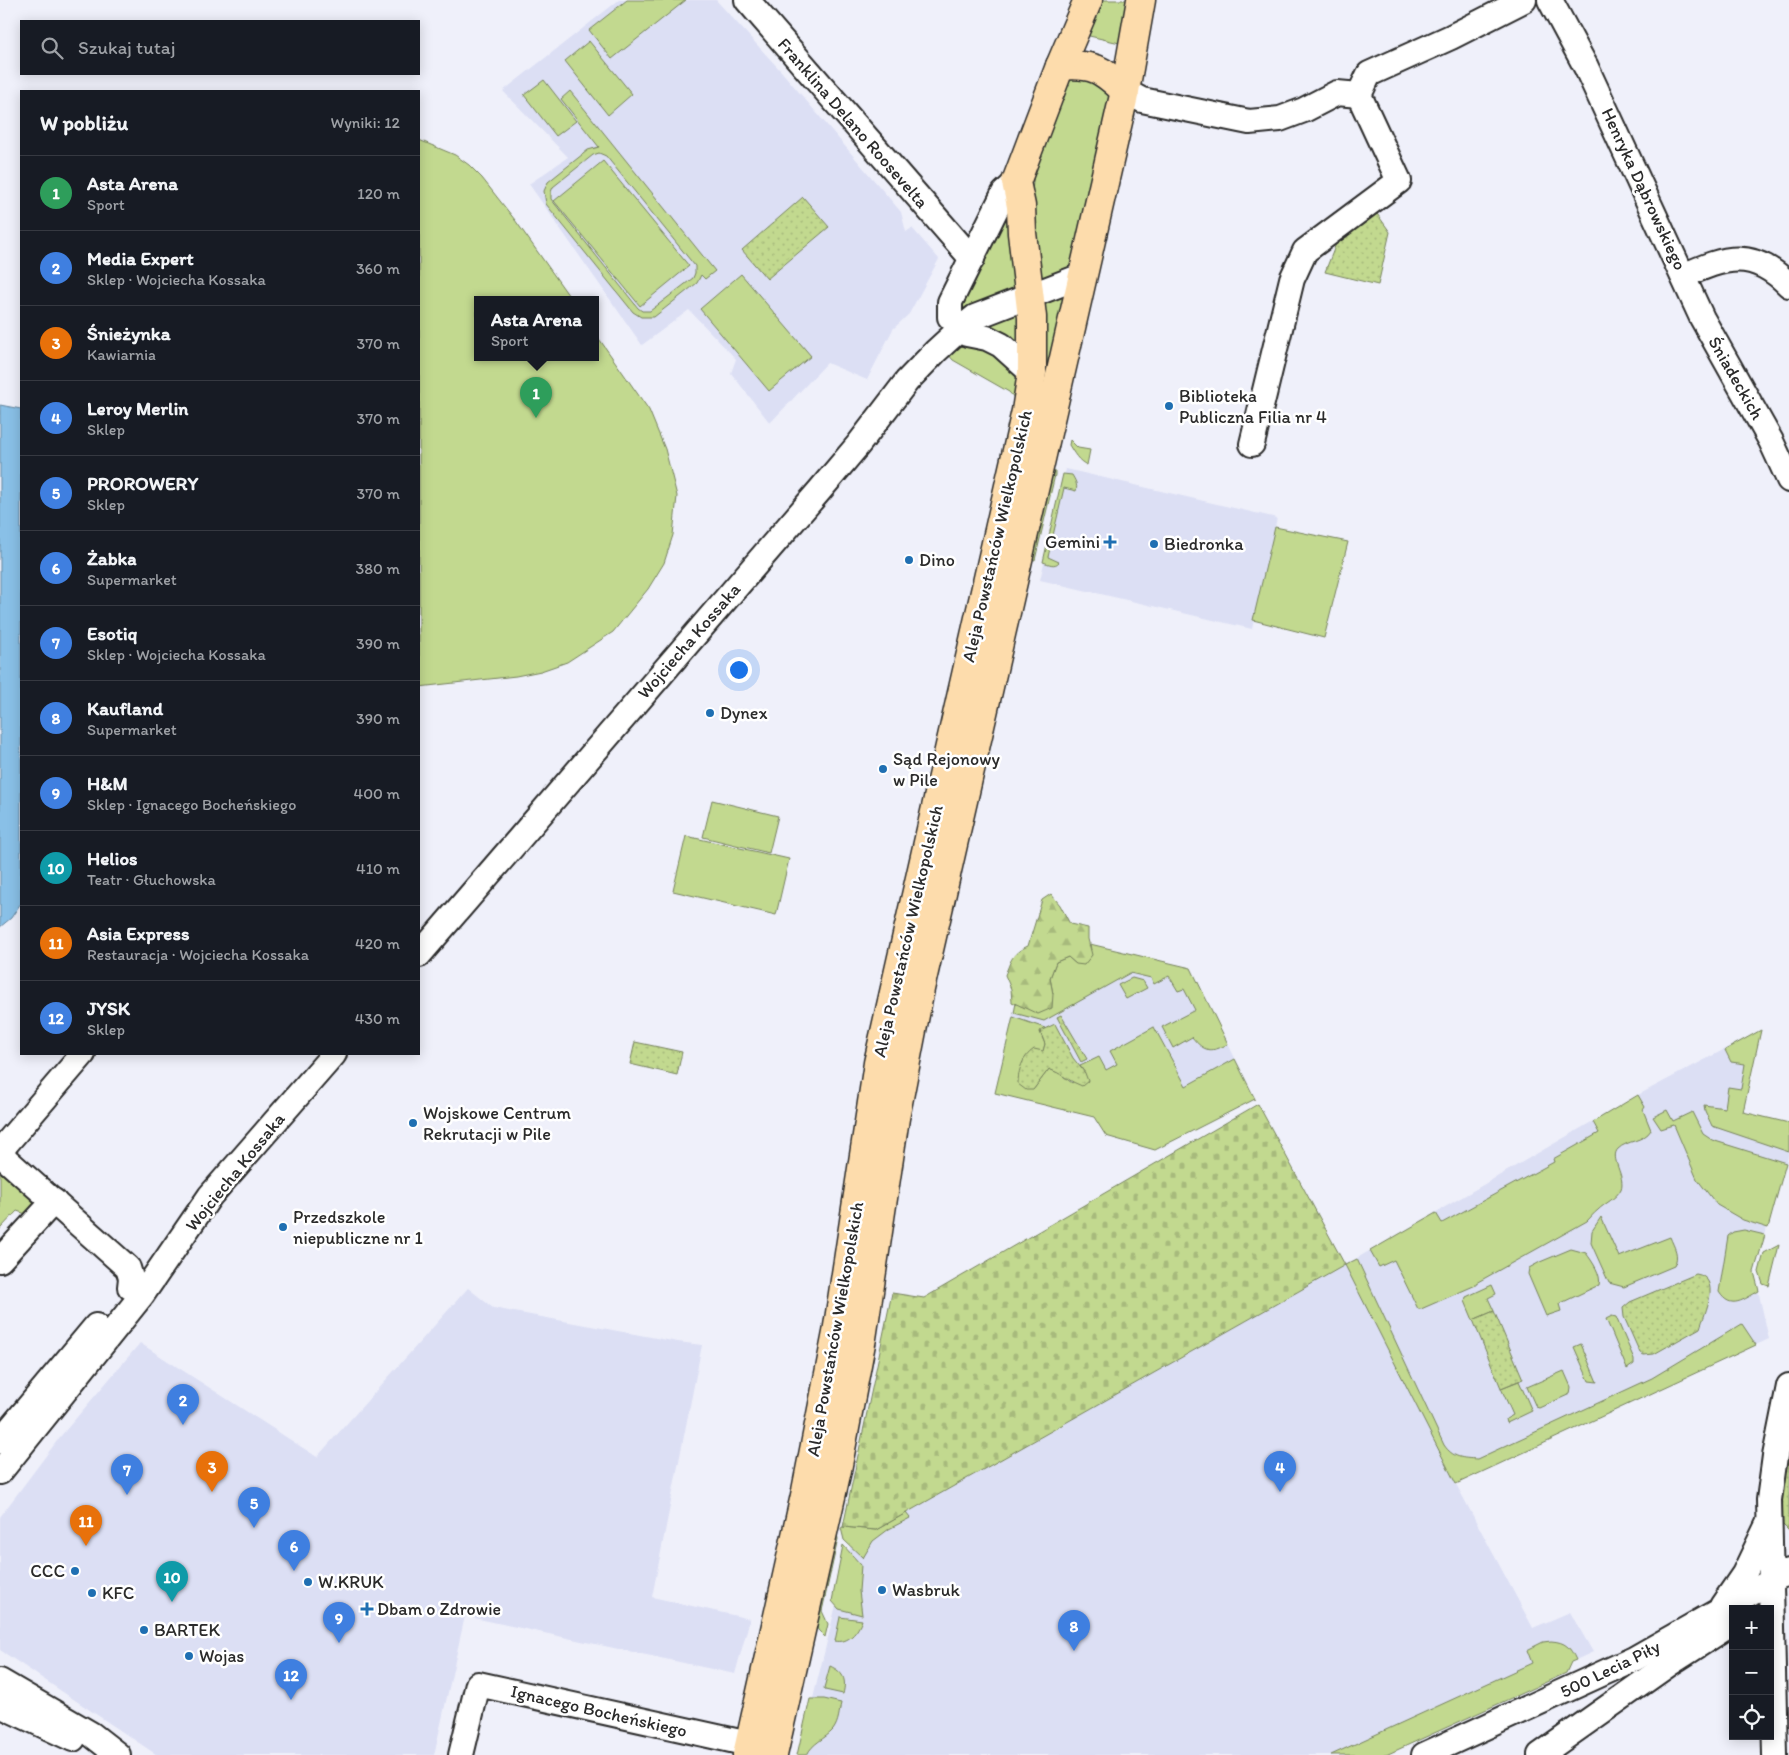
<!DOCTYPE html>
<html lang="pl">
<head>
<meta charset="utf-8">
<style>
	body { margin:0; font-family:Itim,sans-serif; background:#242831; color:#f1f3f6 }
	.controls { position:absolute; right:15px; bottom:15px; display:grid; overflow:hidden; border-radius:0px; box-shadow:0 2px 12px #0003 }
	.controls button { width:45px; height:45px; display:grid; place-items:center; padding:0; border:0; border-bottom:1px solid #363941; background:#171b24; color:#f1f3f6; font:25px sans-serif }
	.you { position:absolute; left:738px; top:669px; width:18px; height:18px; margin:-12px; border:4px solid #fff; border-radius:50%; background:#1a73e8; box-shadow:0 0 0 8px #1a73e833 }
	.badge { display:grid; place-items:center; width:32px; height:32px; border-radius:50%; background:#1f6fb2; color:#fff; font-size:16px; font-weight:700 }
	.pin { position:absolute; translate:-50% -41px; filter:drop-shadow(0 1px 2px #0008) }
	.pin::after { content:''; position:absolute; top:26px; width:18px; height:15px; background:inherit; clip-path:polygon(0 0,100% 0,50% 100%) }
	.popup { position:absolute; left:474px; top:296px; width:125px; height:65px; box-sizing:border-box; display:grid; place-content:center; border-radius:0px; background:#171b24; filter:drop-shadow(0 1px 4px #0005); font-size:16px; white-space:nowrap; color:#9ea1a6 }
	.popup b { font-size:19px; color:#f1f3f6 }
	.popup::after { content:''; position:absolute; left:50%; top:100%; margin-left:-10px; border:10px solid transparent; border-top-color:#171b24 }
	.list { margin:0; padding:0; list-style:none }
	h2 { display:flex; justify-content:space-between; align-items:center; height:65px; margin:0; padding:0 20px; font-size:21px }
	h2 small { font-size:16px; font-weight:400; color:#9ea1a6 }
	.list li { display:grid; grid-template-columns:32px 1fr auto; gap:15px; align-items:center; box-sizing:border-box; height:75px; padding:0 20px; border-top:1px solid #363941 }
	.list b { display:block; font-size:19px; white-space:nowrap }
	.list p { margin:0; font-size:16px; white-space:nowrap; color:#9ea1a6 }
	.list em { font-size:16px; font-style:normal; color:#9ea1a6 }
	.icon { flex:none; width:28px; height:28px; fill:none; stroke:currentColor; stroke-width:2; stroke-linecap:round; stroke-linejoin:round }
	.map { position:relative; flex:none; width:1789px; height:1755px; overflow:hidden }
	.search { position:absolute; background:#171b24; box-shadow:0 2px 12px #0003; left:20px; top:20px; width:400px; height:55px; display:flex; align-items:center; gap:12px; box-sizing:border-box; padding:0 18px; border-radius:0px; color:#9ea1a6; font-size:19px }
	.panel { position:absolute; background:#171b24; box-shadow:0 2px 12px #0003; left:20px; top:90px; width:400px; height:965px; border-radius:0px }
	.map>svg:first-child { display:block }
	.built { fill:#dcdff4 }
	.grass { fill:#c2d98f; stroke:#76825d; fill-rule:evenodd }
	.forest { fill:url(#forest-firs); stroke:#76825d }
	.cemetery { fill:url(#cemetery-stones); stroke:#76825d }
	.park { fill:url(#park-dots); stroke:#76825d }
	.water { fill:#89c0e7; stroke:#63849c }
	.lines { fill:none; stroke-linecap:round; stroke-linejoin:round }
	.minor-casing { stroke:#2b2b2b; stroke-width:28 }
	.major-casing { stroke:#2b2b2b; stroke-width:31 }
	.minor { stroke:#fff; stroke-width:24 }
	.major { stroke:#fddcac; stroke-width:28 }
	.poi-dot { fill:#1f6fb2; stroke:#fff; stroke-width:2 }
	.labels { text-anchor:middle; stroke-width:5; stroke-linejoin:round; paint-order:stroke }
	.street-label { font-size:18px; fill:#2b2b2b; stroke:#fff }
	.poi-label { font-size:18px; fill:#2b2b2b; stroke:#fff; text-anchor:start }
</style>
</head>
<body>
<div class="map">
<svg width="1789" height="1755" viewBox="0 0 1789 1755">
	<defs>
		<pattern id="forest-firs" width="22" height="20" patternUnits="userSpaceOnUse" patternTransform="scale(1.25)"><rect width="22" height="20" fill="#c2d98f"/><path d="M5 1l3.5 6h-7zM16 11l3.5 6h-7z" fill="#a7ba7c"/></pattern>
		<pattern id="cemetery-stones" width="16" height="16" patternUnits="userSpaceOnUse" patternTransform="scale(1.25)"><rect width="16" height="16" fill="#c2d98f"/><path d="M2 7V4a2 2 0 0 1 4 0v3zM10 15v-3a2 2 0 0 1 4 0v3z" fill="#a7ba7c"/></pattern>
		<pattern id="park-dots" width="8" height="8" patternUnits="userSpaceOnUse" patternTransform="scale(1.25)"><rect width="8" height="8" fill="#c2d98f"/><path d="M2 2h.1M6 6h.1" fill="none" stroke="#a7ba7c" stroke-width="1.8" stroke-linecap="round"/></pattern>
	</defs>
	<rect width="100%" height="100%" fill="#eff0fa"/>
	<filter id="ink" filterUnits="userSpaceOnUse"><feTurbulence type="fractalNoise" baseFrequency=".02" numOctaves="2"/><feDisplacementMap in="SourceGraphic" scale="10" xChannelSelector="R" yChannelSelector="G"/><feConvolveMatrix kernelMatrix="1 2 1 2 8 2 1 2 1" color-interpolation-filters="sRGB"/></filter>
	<g filter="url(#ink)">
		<g class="built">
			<polygon points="619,0 716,0 781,71 901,212 906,232 912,228 939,259 909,314 893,329 867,380 827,363 770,423 731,373 736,359 689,310 642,345 529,184 568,157 503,91"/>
			<polygon points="1066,469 1277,518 1252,629 1040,580"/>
			<polygon points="1032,930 1191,968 1255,1099 1155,1150 1106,1136 1094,1117 995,1093"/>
			<polygon points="1761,1030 1743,1112 1789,1123 1789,1154 1754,1272 1769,1339 1456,1484 1533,1628 1570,1612 1593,1652 1567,1664 1568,1671 1383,1755 799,1755 855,1528 876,1530 1345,1265 1638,1095"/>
			<polygon points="468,1288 493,1308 678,1342 702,1345 652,1597 750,1619 735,1674 465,1616 434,1755 157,1755 0,1650 0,1517 60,1437 140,1343 317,1457"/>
		</g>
		<g class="grass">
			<polygon points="627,0 686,0 612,59 589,30"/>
			<polygon points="1098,0 1131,0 1124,44 1085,35"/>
			<polygon points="589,41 632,94 608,115 565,61"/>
			<polygon points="1083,74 1112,96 1074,261 1064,274 1039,286 1031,200 1036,156 1068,80"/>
			<polygon points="544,80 576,121 556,136 524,95"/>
			<path d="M570 91 715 271 705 279 701 275 697 283 654 317H641L633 312 546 204 544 191 548 182 588 150 599 147 561 99ZM599 153 606 156 695 266V273L693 278 650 311H642L638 308 551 199V192L553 187 593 155Z"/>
			<polygon points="419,140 455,155 469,165 482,178 515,220 571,299 477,299 477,357 595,357 595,333 649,410 665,449 677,496 673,535 664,563 648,589 613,632 567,662 541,671 516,676 419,687"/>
			<polygon points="603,161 689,266 640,306 554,201"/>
			<polygon points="1008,198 1020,292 962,312 958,308"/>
			<polygon points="741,274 811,356 769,391 700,309"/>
			<polygon points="1069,288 1043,408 1041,301"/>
			<polygon points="1019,308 1023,356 972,326"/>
			<polygon points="968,343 981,343 1016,371 1018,378 1017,401 1009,392 953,360 948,354 958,346"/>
			<path d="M1070 440 1078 448 1090 450 1087 465C1078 461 1074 453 1069 445Z"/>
			<polygon points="1055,471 1055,475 1035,560 1031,559 1051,474"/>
			<path d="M1063 474 1072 475C1075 480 1078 485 1076 491L1064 488 1048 557 1059 562C1055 567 1049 564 1043 562Z"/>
			<polygon points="1275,527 1348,542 1324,638 1253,620"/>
			<polygon points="712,800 778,816 769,853 703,837"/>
			<polygon points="686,836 789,859 776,915 673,891"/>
			<path d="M1090 944 1191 968 1228 1044C1211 1053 1204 1052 1192 1037L1173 1048 1162 1027 1195 1010 1184 989 1178 991 1169 976 1154 984 1151 978 1130 973 1044 1021 1014 1013 1016 1003 1021 1006 1053 994 1050 978 1056 962 1068 957 1076 964 1091 950Z"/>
			<polygon points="1132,978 1143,981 1147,988 1126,999 1118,985"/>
			<polygon points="1013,1017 1045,1028 1040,1032 1045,1044 1033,1090 1049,1069 1059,1073 1072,1083 1085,1073 1080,1066 1099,1057 1106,1070 1117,1064 1110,1051 1154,1027 1186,1086 1235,1059 1255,1099 1155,1150 1106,1136 1094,1117 995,1093"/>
			<polygon points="1761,1030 1743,1112 1789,1123 1789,1152 1712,1126 1705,1111 1704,1105 1725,1108 1728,1087 1741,1089 1745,1064 1731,1062 1725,1050"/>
			<path d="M1638 1095 1645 1107 1643 1110 1651 1130C1644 1142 1627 1140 1618 1149 1609 1158 1626 1176 1621 1189 1616 1199 1605 1203 1598 1210 1594 1213 1591 1217 1587 1221L1476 1283V1285L1421 1309H1418L1394 1260 1379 1267 1370 1251 1436 1213 1442 1223 1554 1162 1553 1159 1599 1133 1593 1122Z"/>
			<polygon points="1667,1110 1673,1121 1692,1112 1703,1134 1712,1140 1786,1163 1768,1228 1743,1220 1717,1205 1697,1179 1674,1125 1661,1129 1653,1117"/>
			<polygon points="0,1168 39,1203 26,1214 17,1211 0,1229"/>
			<path d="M1601 1217 1619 1257 1670 1237C1674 1247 1680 1255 1674 1266L1624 1287 1609 1283 1591 1243 1592 1231Z"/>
			<path d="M1744 1230 1765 1235 1754 1272 1759 1291C1744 1299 1731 1311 1719 1292L1728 1236 1733 1232Z"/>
			<polygon points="1779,1245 1769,1286 1763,1284 1759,1272 1764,1253"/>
			<path d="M1571 1249 1586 1253C1592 1261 1602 1275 1599 1285L1559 1304 1561 1311 1546 1316 1528 1274 1529 1268 1540 1262Z"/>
			<path d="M1357 1259 1444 1445C1453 1458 1462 1458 1477 1459L1652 1378 1742 1324 1756 1345 1456 1484 1345 1265Z"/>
			<polygon points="1492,1285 1496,1294 1488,1298 1494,1311 1473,1320 1465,1301 1466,1297"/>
			<polygon points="1612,1316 1616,1317 1634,1359 1634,1364 1627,1369 1606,1319"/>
			<polygon points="1581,1344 1597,1382 1589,1381 1574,1347"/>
			<polygon points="1564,1371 1571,1387 1570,1394 1539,1408 1536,1407 1527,1387"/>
			<polygon points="1519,1381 1532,1411 1507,1423 1506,1419 1513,1415 1501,1388"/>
			<polygon points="906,1513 910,1518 889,1529 873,1541 863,1558 844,1540 841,1528 843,1527 876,1530"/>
			<polygon points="835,1526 838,1539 822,1611 828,1624 825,1637 818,1630 815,1621"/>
			<polygon points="843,1545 861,1565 859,1591 862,1615 839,1609 832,1601"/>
			<path d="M840 1617 862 1620C858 1632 848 1644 835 1641Z"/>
			<path d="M1551 1641C1566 1642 1570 1647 1576 1660L1571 1662 1566 1673 1386 1755H1331L1532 1663 1527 1650 1543 1642Z"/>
			<path d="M830 1666C843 1672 847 1679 843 1694L825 1690 824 1688Z"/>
			<path d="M810 1699H824L841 1703C839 1712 839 1722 833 1730 825 1739 812 1743 807 1755H797Z"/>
		</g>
		<path class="forest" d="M1051 894 1060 905 1070 924 1088 928V939L1092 955 1084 965 1076 964 1068 957 1056 962 1050 978 1053 994 1052 1008 1038 1014 1012 1002 1011 989 1005 975C1011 960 1012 953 1028 946L1042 900Z"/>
		<polygon class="cemetery" points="1258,1104 1345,1265 876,1530 843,1527 892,1293 924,1298"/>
		<g class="park">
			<polygon points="803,197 829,227 767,279 742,250"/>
			<polygon points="1375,211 1390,232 1378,285 1325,272 1339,236"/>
			<polygon points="1061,1015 1087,1059 1081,1062 1057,1017"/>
			<path d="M1055 1024 1073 1058 1085 1073 1088 1081 1082 1086C1070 1082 1061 1073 1049 1069L1033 1090H1026L1018 1084C1018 1071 1022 1057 1034 1049L1043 1051 1045 1044 1040 1031Z"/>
			<polygon points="635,1042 682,1052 677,1075 630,1064"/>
			<path d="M1696 1274C1722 1278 1705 1312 1700 1328L1654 1354 1644 1355 1640 1353 1624 1317 1623 1308 1630 1302Z"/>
			<polygon points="1494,1311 1523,1379 1501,1388 1473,1320"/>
			<polygon points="1789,1430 1789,1531 1782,1524 1779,1510"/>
		</g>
		<polygon class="water" points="0,405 21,409 21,903 11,918 0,927"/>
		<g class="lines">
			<g class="minor-casing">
				<g id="minor">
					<polyline points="747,0 972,259"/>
					<polyline points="1550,0 1586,67 1702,318 1771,441 1789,480"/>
					<polyline points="1125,91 1142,100 1249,122 1280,119 1304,110 1337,93 1359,95"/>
					<polyline points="1016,182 1004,193 950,302 950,317 967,334 987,338 1001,345 1032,373"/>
					<path d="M1683 276C1725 257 1752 248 1789 285"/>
					<polyline points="1252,444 1292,279 1305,251 1399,181 1359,95 1369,74 1451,37 1524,0"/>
					<polyline points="419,955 820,490 858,445 907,381 936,351 960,329 975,317 1084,275"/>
					<polyline points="0,1151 83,1054"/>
					<polyline points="0,1154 128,1268 131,1278 130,1287"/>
					<polyline points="0,1260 54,1201"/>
					<polyline points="0,1441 96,1326"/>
					<polyline points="0,1472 142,1295 210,1196 334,1054"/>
					<polyline points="1722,1606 1744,1574 1768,1524"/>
					<polyline points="0,1681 91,1734 118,1755"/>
					<polyline points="0,1705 73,1739"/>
					<polyline points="461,1755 478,1684 749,1744"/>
					<polyline points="1424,1755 1634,1659 1789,1571"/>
					<polyline points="1540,1755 1669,1664 1733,1623"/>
					<polyline points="1775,1755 1769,1500 1775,1456 1789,1386"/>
				</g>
			</g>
			<g class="major-casing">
				<g id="major">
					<path d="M1060 66C1093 63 1102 69 1125 91"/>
					<polyline points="747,1755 806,1491 837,1333 878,1063 1026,411 1032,373 1032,317 1022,233 1021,206 1016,182 1060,66 1088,0"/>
					<polyline points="773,1755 837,1470 862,1338 895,1118 920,989 1125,91 1141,0"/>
				</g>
			</g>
			<use href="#minor" class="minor"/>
			<use href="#major" class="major"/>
		</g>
	</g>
	<g class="poi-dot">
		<circle cx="1169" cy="406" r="5"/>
		<path d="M1107.5 534.5h5v5h5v5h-5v5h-5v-5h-5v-5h5z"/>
		<circle cx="1154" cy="544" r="5"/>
		<circle cx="909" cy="560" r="5"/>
		<circle cx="710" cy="713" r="5"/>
		<circle cx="883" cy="769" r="5"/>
		<circle cx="413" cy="1123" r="5"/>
		<circle cx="283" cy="1227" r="5"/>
		<circle cx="75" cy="1571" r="5"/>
		<circle cx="308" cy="1582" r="5"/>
		<circle cx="882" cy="1590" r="5"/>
		<circle cx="92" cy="1593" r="5"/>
		<path d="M364.5 1601.5h5v5h5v5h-5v5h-5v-5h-5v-5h5z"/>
		<circle cx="144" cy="1630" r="5"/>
		<circle cx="189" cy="1656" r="5"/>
	</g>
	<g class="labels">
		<g class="street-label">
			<text transform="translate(853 123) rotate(49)" y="6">Franklina Delano Roosevelta</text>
			<text transform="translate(1644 189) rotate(65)" y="6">Henryka Dąbrowskiego</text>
			<text transform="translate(1736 378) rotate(60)" y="6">Śniadeckich</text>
			<text transform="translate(997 536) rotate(-77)" y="6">Aleja Powstańców Wielkopolskich</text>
			<text transform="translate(689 641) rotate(-49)" y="6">Wojciecha Kossaka</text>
			<text transform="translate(908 931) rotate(-77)" y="6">Aleja Powstańców Wielkopolskich</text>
			<text transform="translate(235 1172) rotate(-51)" y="6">Wojciecha Kossaka</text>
			<text transform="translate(835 1329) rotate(-80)" y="6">Aleja Powstańców Wielkopolskich</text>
			<text transform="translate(1610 1669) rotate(-26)" y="6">500 Lecia Piły</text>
			<text transform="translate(599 1711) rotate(13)" y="6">Ignacego Bocheńskiego</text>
		</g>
		<g class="poi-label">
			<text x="1179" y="402">Biblioteka<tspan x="1179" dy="21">Publiczna Filia nr 4</tspan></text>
			<text x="1100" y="548" text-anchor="end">Gemini</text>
			<text x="1164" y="550">Biedronka</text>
			<text x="919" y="566">Dino</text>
			<text x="720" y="719">Dynex</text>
			<text x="893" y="765">Sąd Rejonowy<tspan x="893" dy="21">w Pile</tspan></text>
			<text x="423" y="1119">Wojskowe Centrum<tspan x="423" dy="21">Rekrutacji w Pile</tspan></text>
			<text x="293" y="1223">Przedszkole<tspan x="293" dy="21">niepubliczne nr 1</tspan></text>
			<text x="65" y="1577" text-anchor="end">CCC</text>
			<text x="318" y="1588">W.KRUK</text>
			<text x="892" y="1596">Wasbruk</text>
			<text x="102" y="1599">KFC</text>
			<text x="377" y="1615">Dbam o Zdrowie</text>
			<text x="154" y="1636">BARTEK</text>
			<text x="199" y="1662">Wojas</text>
		</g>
	</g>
</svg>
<div class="controls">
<button>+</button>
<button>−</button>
<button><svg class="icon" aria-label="locate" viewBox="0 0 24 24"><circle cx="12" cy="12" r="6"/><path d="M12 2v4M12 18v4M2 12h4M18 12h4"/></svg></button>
</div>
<div class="you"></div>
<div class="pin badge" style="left:536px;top:418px;background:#2e9e5b">1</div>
<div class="popup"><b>Asta Arena</b>Sport</div>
<div class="pin badge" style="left:183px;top:1425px;background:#3f7fe0">2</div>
<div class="pin badge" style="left:212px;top:1492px;background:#e8710a">3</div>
<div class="pin badge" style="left:1280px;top:1492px;background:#3f7fe0">4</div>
<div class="pin badge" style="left:254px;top:1528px;background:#3f7fe0">5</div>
<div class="pin badge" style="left:294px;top:1571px;background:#3f7fe0">6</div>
<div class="pin badge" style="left:127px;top:1495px;background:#3f7fe0">7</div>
<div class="pin badge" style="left:1074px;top:1651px;background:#3f7fe0">8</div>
<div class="pin badge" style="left:339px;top:1643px;background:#3f7fe0">9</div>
<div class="pin badge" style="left:172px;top:1602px;background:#0f9aa8">10</div>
<div class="pin badge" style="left:86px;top:1546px;background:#e8710a">11</div>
<div class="pin badge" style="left:291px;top:1700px;background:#3f7fe0">12</div>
<div class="search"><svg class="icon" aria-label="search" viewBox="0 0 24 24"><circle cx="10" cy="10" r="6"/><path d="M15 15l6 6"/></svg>Szukaj tutaj</div>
<section class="panel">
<h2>W pobliżu<small>Wyniki: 12</small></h2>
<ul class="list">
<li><span class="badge" style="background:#2e9e5b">1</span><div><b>Asta Arena</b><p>Sport</p></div><em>120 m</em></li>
<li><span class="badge" style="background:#3f7fe0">2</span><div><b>Media Expert</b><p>Sklep · Wojciecha Kossaka</p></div><em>360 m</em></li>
<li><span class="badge" style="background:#e8710a">3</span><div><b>Śnieżynka</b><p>Kawiarnia</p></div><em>370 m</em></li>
<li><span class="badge" style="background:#3f7fe0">4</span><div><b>Leroy Merlin</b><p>Sklep</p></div><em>370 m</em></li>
<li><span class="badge" style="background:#3f7fe0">5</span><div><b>PROROWERY</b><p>Sklep</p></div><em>370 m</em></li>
<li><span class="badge" style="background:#3f7fe0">6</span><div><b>Żabka</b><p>Supermarket</p></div><em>380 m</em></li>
<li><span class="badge" style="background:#3f7fe0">7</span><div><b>Esotiq</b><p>Sklep · Wojciecha Kossaka</p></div><em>390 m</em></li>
<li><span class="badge" style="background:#3f7fe0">8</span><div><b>Kaufland</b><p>Supermarket</p></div><em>390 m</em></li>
<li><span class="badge" style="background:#3f7fe0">9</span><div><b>H&amp;M</b><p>Sklep · Ignacego Bocheńskiego</p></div><em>400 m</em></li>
<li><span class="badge" style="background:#0f9aa8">10</span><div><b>Helios</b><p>Teatr · Głuchowska</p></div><em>410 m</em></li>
<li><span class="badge" style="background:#e8710a">11</span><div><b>Asia Express</b><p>Restauracja · Wojciecha Kossaka</p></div><em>420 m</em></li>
<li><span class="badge" style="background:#3f7fe0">12</span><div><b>JYSK</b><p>Sklep</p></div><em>430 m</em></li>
</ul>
</section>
</div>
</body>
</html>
